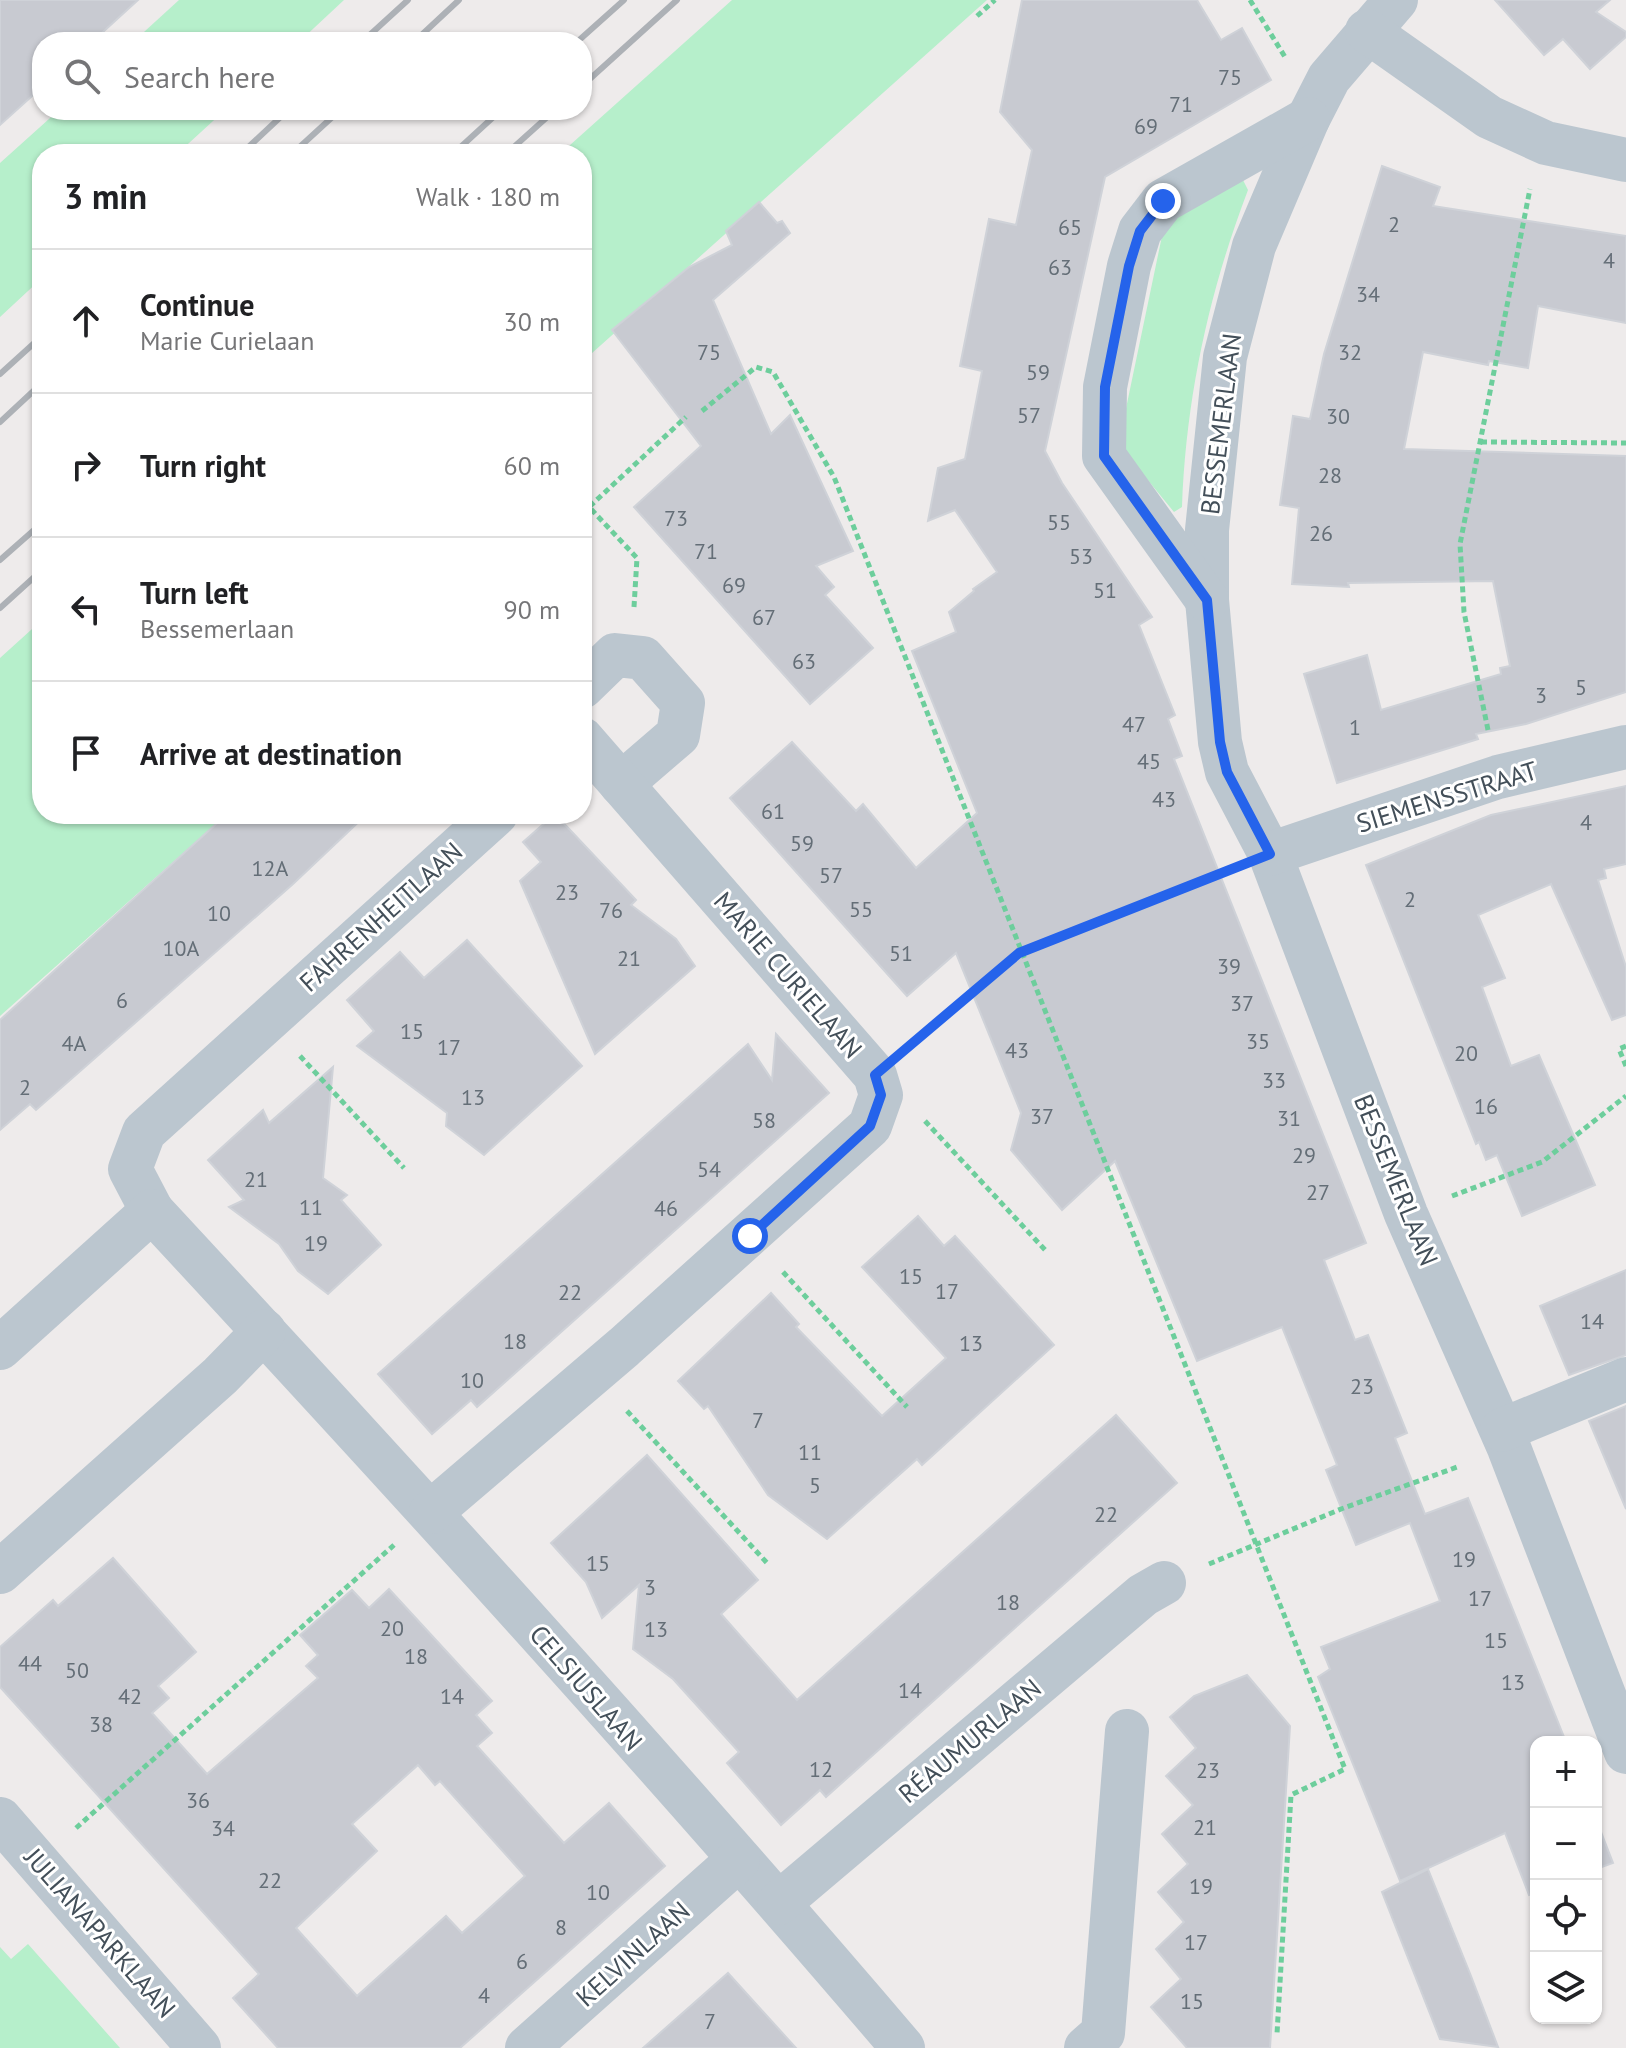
<!DOCTYPE html>
<html lang="en">
<head>
<meta charset="utf-8">
<style>
	body { margin:0; font-family:"PT Sans",sans-serif; background:#f6f6f6; color:#202124 }
	.controls { position:absolute; right:24px; bottom:24px; display:grid; overflow:hidden; border-radius:16px; box-shadow:0 2px 6px #0004 }
	.controls button { width:72px; height:72px; display:grid; place-items:center; padding:0; border:0; border-bottom:2px solid #e0e0e0; background:#fff; color:#202124; font:40px sans-serif }
	.stop { position:absolute; width:24px; height:24px; margin:-18px; border:6px solid #2563eb; border-radius:50%; background:#fff }
	.stop.end { background:#2563eb; border-color:#fff; box-shadow:0 2px 8px #0008 }
	.list { margin:0; padding:0; list-style:none }
	h2 { display:flex; justify-content:space-between; align-items:center; height:104px; margin:0; padding:0 32px; font-size:34px }
	h2 small { font-size:26px; font-weight:400; color:#757577 }
	.list li { display:grid; grid-template-columns:52px 1fr auto; gap:24px; align-items:center; box-sizing:border-box; height:144px; padding:0 32px; border-top:2px solid #e0e0e0 }
	.list b { display:block; font-size:30px; white-space:nowrap }
	.list p { margin:0; font-size:26px; white-space:nowrap; color:#757577 }
	.list em { font-size:26px; font-style:normal; color:#757577 }
	.icon { flex:none; width:44px; height:44px; fill:none; stroke:currentColor; stroke-width:2; stroke-linecap:round; stroke-linejoin:round }
	.map { position:relative; flex:none; width:1626px; height:2048px; overflow:hidden }
	.search { position:absolute; background:#fff; box-shadow:0 2px 6px #0004; left:32px; top:32px; width:560px; height:88px; display:flex; align-items:center; gap:20px; box-sizing:border-box; padding:0 28px; border-radius:32px; color:#757577; font-size:30px }
	.panel { position:absolute; background:#fff; box-shadow:0 2px 6px #0004; left:32px; top:144px; width:560px; height:680px; border-radius:32px }
	.map>svg:first-child { display:block }
	.green { fill:#b6efcb }
	.building { fill:#c8cad1; stroke:#cfd2d8; stroke-width:2; fill-rule:evenodd }
	.lines { fill:none; stroke-linecap:round; stroke-linejoin:round }
	.path { stroke:#6dce9c; stroke-width:5; stroke-dasharray:6 4; stroke-linecap:butt }
	.street { stroke:#bbc6cf; stroke-width:44 }
	.rail { stroke:#adb1b6; stroke-width:6 }
	.route { stroke:#2563eb; stroke-width:10 }
	.labels { text-anchor:middle; stroke-width:6; stroke-linejoin:round; paint-order:stroke }
	.number-label { font-size:22px; fill:#646e77 }
	.street-label { font-size:26px; fill:#434f59; stroke:#fff }
</style>
</head>
<body>
<div class="map">
<svg width="1626" height="2048" viewBox="0 0 1626 2048">
	<rect width="100%" height="100%" fill="#eeebeb"/>
	<g class="green">
		<polygon points="179,0 344,0 299,42 133,42"/>
		<polygon points="732,0 987,0 582,362 582,154 560,154"/>
		<polygon points="59,110 225,110 177,154 42,154 42,278 0,317 0,163"/>
		<path d="M1243 180 1248 190C1209 292 1186 397 1182 507L1174 512 1124 451V418L1162 236 1172 215Z"/>
		<polygon points="42,620 42,814 227,814 0,1016 0,658"/>
		<polygon points="28,1944 120,2048 0,2048 0,1947 11,1959"/>
	</g>
	<g class="building">
		<polygon points="0,0 138,0 92,42 42,42 42,87 0,125"/>
		<polygon points="1022,0 1197,0 1221,40 1242,28 1271,80 1105,177 1045,451 1062,483 1152,617 1139,625 1175,715 1168,719 1182,756 1174,759 1366,1243 1324,1260 1355,1340 1368,1335 1407,1433 1395,1438 1425,1514 1468,1498 1566,1742 1536,1742 1536,1893 1529,1895 1505,1833 1400,1881 1318,1677 1330,1669 1321,1647 1440,1601 1410,1523 1356,1545 1326,1470 1337,1465 1282,1327 1197,1361 1115,1161 1062,1210 1011,1150 1021,1113 956,953 907,996 730,798 792,742 856,811 863,804 916,868 977,813 912,651 956,632 949,612 974,591 973,589 997,572 955,510 928,521 938,468 965,459 982,371 960,366 989,219 1016,225 1032,150 1000,112"/>
		<polygon points="1495,0 1610,0 1596,12 1626,32 1626,37 1590,69 1563,39 1544,55"/>
		<polygon points="1382,166 1440,187 1433,206 1626,236 1626,323 1538,306 1528,368 1489,361 1488,365 1423,352 1404,449 1626,456 1626,692 1526,724 1476,734 1478,739 1337,783 1304,674 1367,655 1381,710 1501,674 1500,668 1510,666 1493,581 1348,583 1349,587 1292,584 1299,508 1280,505 1293,416 1310,419 1324,354"/>
		<polygon points="759,202 777,223 782,221 790,233 713,300 771,434 790,415 853,551 816,566 834,587 825,595 873,648 810,704 634,507 701,446 612,330 689,267 732,245 726,231"/>
		<polygon points="1626,786 1626,864 1604,869 1606,878 1598,880 1626,967 1626,1015 1612,1020 1551,884 1478,915 1505,978 1482,987 1511,1066 1539,1055 1595,1185 1522,1216 1497,1155 1486,1160 1479,1142 1476,1144 1366,865 1491,815"/>
		<polygon points="227,814 367,814 293,884 36,1110 30,1104 0,1130 0,1020"/>
		<polygon points="555,814 636,900 631,905 676,939 695,966 595,1054 520,881 541,862 523,842"/>
		<polygon points="467,940 582,1066 484,1155 446,1126 447,1113 357,1046 374,1031 347,1000 400,952 424,978"/>
		<polygon points="776,1034 829,1093 477,1407 471,1400 432,1434 378,1374 748,1044 772,1080"/>
		<polygon points="333,1067 323,1178 347,1195 341,1200 381,1245 328,1294 298,1271 279,1244 229,1207 244,1200 208,1160 263,1110 269,1123"/>
		<polygon points="918,1216 944,1246 955,1236 1054,1345 922,1465 917,1459 827,1539 768,1495 708,1406 704,1409 678,1381 771,1293 799,1324 796,1327 882,1416 946,1358 862,1267"/>
		<polygon points="1626,1270 1626,1355 1569,1375 1540,1306"/>
		<polygon points="1626,1406 1626,1509 1589,1421"/>
		<polygon points="1116,1415 1177,1483 826,1797 820,1790 781,1825 727,1763 739,1752 673,1679 633,1649 639,1585 602,1618 586,1582 551,1543 647,1455 758,1580 721,1614 797,1700"/>
		<path d="M113 1558 196 1652 158 1686 169 1698 152 1713 207 1774 318 1678 306 1666 318 1655 300 1635 352 1590 369 1608 389 1589 492 1701 476 1715 492 1733 477 1746 564 1843 609 1803 665 1866 460 2048H278L233 1998 259 1974 0 1687V1647L53 1600 58 1606ZM418 1765 435 1785 440 1781 525 1876 462 1933 446 1916 357 1996 296 1928 377 1851 352 1824Z"/>
		<polygon points="1247,1675 1290,1726 1270,2048 1187,2048 1151,2007 1181,1979 1156,1949 1184,1922 1158,1892 1188,1864 1162,1834 1193,1805 1166,1776 1196,1748 1170,1717 1194,1696"/>
		<polygon points="1596,1819 1613,1863 1596,1869"/>
		<polygon points="1428,1869 1471,1976 1498,2047 1440,2039 1382,1892"/>
		<polygon points="728,1973 796,2048 643,2048"/>
	</g>
	<g class="lines">
		<g class="path">
			<polyline points="1250,0 1285,57"/>
			<polyline points="977,16 995,0"/>
			<polyline points="702,411 756,367 773,372 834,477 1345,1769 1291,1795 1277,2034"/>
			<polyline points="1481,442 1626,443"/>
			<polyline points="634,607 637,558 589,507 686,417"/>
			<polyline points="1488,730 1464,612 1460,544 1530,189"/>
			<polyline points="913,1044 1019,953 1222,873"/>
			<polyline points="1626,1046 1619,1049 1626,1066"/>
			<polyline points="300,1056 404,1168"/>
			<polyline points="925,1121 1047,1252"/>
			<polyline points="1452,1196 1542,1162 1626,1096"/>
			<polyline points="783,1272 907,1407"/>
			<polyline points="627,1411 768,1564"/>
			<polyline points="1209,1564 1341,1509 1460,1466"/>
			<polyline points="76,1828 394,1545"/>
		</g>
		<g class="street">
			<polyline points="1396,0 1329,78 1308,119 1254,246 1225,357 1207,530 1207,600 1220,742 1227,772 1270,854 1406,1214 1509,1448 1626,1752"/>
			<polyline points="1367,31 1489,117 1546,143 1626,160"/>
			<polyline points="1207,600 1104,456 1105,387 1129,266 1140,231 1163,201 1308,119"/>
			<polyline points="582,687 615,655 643,658 683,703 678,735 621,784"/>
			<polyline points="1270,854 1498,777 1626,747"/>
			<polyline points="152,1211 130,1169 144,1132 496,814"/>
			<path d="M0 1348 152 1211C407 1486 660 1763 903 2048"/>
			<polyline points="1502,1430 1626,1379"/>
			<polyline points="431,1512 624,1347 870,1126 881,1095 875,1075 582,739"/>
			<polyline points="0,1572 220,1376 264,1331"/>
			<polyline points="0,1819 199,2048"/>
			<polyline points="779,1903 1143,1595 1164,1583"/>
			<polyline points="527,2048 738,1860"/>
			<polyline points="1086,2048 1103,2033 1127,1731"/>
		</g>
		<g class="rail">
			<polyline points="362,42 408,0"/>
			<polyline points="414,42 459,0"/>
			<polyline points="577,42 624,0"/>
			<polyline points="582,86 677,0"/>
			<polyline points="241,154 288,110"/>
			<polyline points="292,154 340,110"/>
			<polyline points="453,154 501,110"/>
			<polyline points="506,154 555,110"/>
			<polyline points="0,374 42,336"/>
			<polyline points="0,422 42,383"/>
			<polyline points="0,560 42,523"/>
			<polyline points="0,608 42,570"/>
		</g>
	</g>
	<g class="lines">
		<polyline class="route" points="750,1236 870,1126 881,1095 875,1075 1019,953 1270,854 1227,772 1220,742 1207,600 1104,456 1105,387 1129,266 1140,231 1163,201"/>
	</g>
	<g class="labels">
		<g class="number-label">
			<text x="1230" y="85">75</text>
			<text x="1181" y="112">71</text>
			<text x="1146" y="134">69</text>
			<text x="1394" y="232">2</text>
			<text x="1070" y="235">65</text>
			<text x="1609" y="268">4</text>
			<text x="1060" y="275">63</text>
			<text x="1368" y="302">34</text>
			<text x="709" y="360">75</text>
			<text x="1350" y="360">32</text>
			<text x="1038" y="380">59</text>
			<text x="1029" y="423">57</text>
			<text x="1338" y="424">30</text>
			<text x="1330" y="483">28</text>
			<text x="676" y="526">73</text>
			<text x="1059" y="530">55</text>
			<text x="1321" y="541">26</text>
			<text x="706" y="559">71</text>
			<text x="1081" y="564">53</text>
			<text x="734" y="593">69</text>
			<text x="1105" y="598">51</text>
			<text x="764" y="625">67</text>
			<text x="804" y="669">63</text>
			<text x="1581" y="695">5</text>
			<text x="1541" y="703">3</text>
			<text x="1134" y="732">47</text>
			<text x="1355" y="735">1</text>
			<text x="1149" y="769">45</text>
			<text x="1164" y="807">43</text>
			<text x="773" y="819">61</text>
			<text x="1586" y="830">4</text>
			<text x="802" y="851">59</text>
			<text x="270" y="876">12A</text>
			<text x="831" y="883">57</text>
			<text x="567" y="900">23</text>
			<text x="1410" y="907">2</text>
			<text x="861" y="917">55</text>
			<text x="611" y="918">76</text>
			<text x="219" y="921">10</text>
			<text x="181" y="956">10A</text>
			<text x="901" y="961">51</text>
			<text x="629" y="966">21</text>
			<text x="1229" y="974">39</text>
			<text x="122" y="1008">6</text>
			<text x="1242" y="1011">37</text>
			<text x="412" y="1039">15</text>
			<text x="1258" y="1049">35</text>
			<text x="74" y="1051">4A</text>
			<text x="449" y="1055">17</text>
			<text x="1017" y="1058">43</text>
			<text x="1466" y="1061">20</text>
			<text x="1274" y="1088">33</text>
			<text x="25" y="1095">2</text>
			<text x="473" y="1105">13</text>
			<text x="1486" y="1114">16</text>
			<text x="1042" y="1124">37</text>
			<text x="1289" y="1126">31</text>
			<text x="764" y="1128">58</text>
			<text x="1304" y="1163">29</text>
			<text x="709" y="1177">54</text>
			<text x="256" y="1187">21</text>
			<text x="1318" y="1200">27</text>
			<text x="311" y="1215">11</text>
			<text x="666" y="1216">46</text>
			<text x="316" y="1251">19</text>
			<text x="911" y="1284">15</text>
			<text x="947" y="1299">17</text>
			<text x="570" y="1300">22</text>
			<text x="1592" y="1329">14</text>
			<text x="515" y="1349">18</text>
			<text x="971" y="1351">13</text>
			<text x="472" y="1388">10</text>
			<text x="1362" y="1394">23</text>
			<text x="758" y="1428">7</text>
			<text x="810" y="1460">11</text>
			<text x="815" y="1493">5</text>
			<text x="1106" y="1522">22</text>
			<text x="1464" y="1567">19</text>
			<text x="598" y="1571">15</text>
			<text x="650" y="1595">3</text>
			<text x="1480" y="1606">17</text>
			<text x="1008" y="1610">18</text>
			<text x="392" y="1636">20</text>
			<text x="656" y="1637">13</text>
			<text x="1496" y="1648">15</text>
			<text x="416" y="1664">18</text>
			<text x="30" y="1671">44</text>
			<text x="77" y="1678">50</text>
			<text x="1513" y="1690">13</text>
			<text x="910" y="1698">14</text>
			<text x="130" y="1704">42</text>
			<text x="452" y="1704">14</text>
			<text x="101" y="1732">38</text>
			<text x="821" y="1777">12</text>
			<text x="1208" y="1778">23</text>
			<text x="198" y="1808">36</text>
			<text x="1205" y="1835">21</text>
			<text x="223" y="1836">34</text>
			<text x="270" y="1888">22</text>
			<text x="1201" y="1894">19</text>
			<text x="598" y="1900">10</text>
			<text x="561" y="1935">8</text>
			<text x="1196" y="1950">17</text>
			<text x="522" y="1969">6</text>
			<text x="484" y="2003">4</text>
			<text x="1192" y="2009">15</text>
			<text x="710" y="2029">7</text>
		</g>
		<g class="street-label">
			<text transform="translate(1221 424) rotate(-83)" y="9">BESSEMERLAAN</text>
			<text transform="translate(1447 797) rotate(-17)" y="9">SIEMENSSTRAAT</text>
			<text transform="translate(381 917) rotate(-42)" y="9">FAHRENHEITLAAN</text>
			<text transform="translate(788 975) rotate(49)" y="9">MARIE CURIELAAN</text>
			<text transform="translate(1396 1180) rotate(68)" y="9">BESSEMERLAAN</text>
			<text transform="translate(586 1688) rotate(49)" y="9">CELSIUSLAAN</text>
			<text transform="translate(970 1741) rotate(-40)" y="9">RÉAUMURLAAN</text>
			<text transform="translate(100 1933) rotate(49)" y="9">JULIANAPARKLAAN</text>
			<text transform="translate(633 1954) rotate(-42)" y="9">KELVINLAAN</text>
		</g>
	</g>
</svg>
<div class="controls">
<button>+</button>
<button>−</button>
<button><svg class="icon" aria-label="locate" viewBox="0 0 24 24"><circle cx="12" cy="12" r="6"/><path d="M12 2v4M12 18v4M2 12h4M18 12h4"/></svg></button>
<button><svg class="icon" aria-label="layers" viewBox="0 0 24 24"><path d="M12 4l9 5-9 5-9-5zM3 14l9 5 9-5"/></svg></button>
</div>
<div class="stop" style="left:750px;top:1236px"></div>
<div class="stop end" style="left:1163px;top:201px"></div>
<div class="search"><svg class="icon" aria-label="search" viewBox="0 0 24 24"><circle cx="10" cy="10" r="6"/><path d="M15 15l6 6"/></svg>Search here</div>
<section class="panel">
<h2>3 min<small>Walk · 180 m</small></h2>
<ul class="list">
<li><svg class="icon" aria-label="ahead" viewBox="0 0 24 24"><path d="M12 20V5M6 11l6-6 6 6"/></svg><div><b>Continue</b><p>Marie Curielaan</p></div><em>30 m</em></li>
<li><svg class="icon" aria-label="right" viewBox="0 0 24 24"><path d="M7 20v-9h11M14 6l5 5-5 5"/></svg><div><b>Turn right</b></div><em>60 m</em></li>
<li><svg class="icon" aria-label="left" viewBox="0 0 24 24"><path d="M17 20v-9H6M10 6l-5 5 5 5"/></svg><div><b>Turn left</b><p>Bessemerlaan</p></div><em>90 m</em></li>
<li><svg class="icon" aria-label="arrive" viewBox="0 0 24 24"><path d="M6 21V4h12l-3 4 3 4H6"/></svg><div><b>Arrive at destination</b></div></li>
</ul>
</section>
</div>
</body>
</html>
